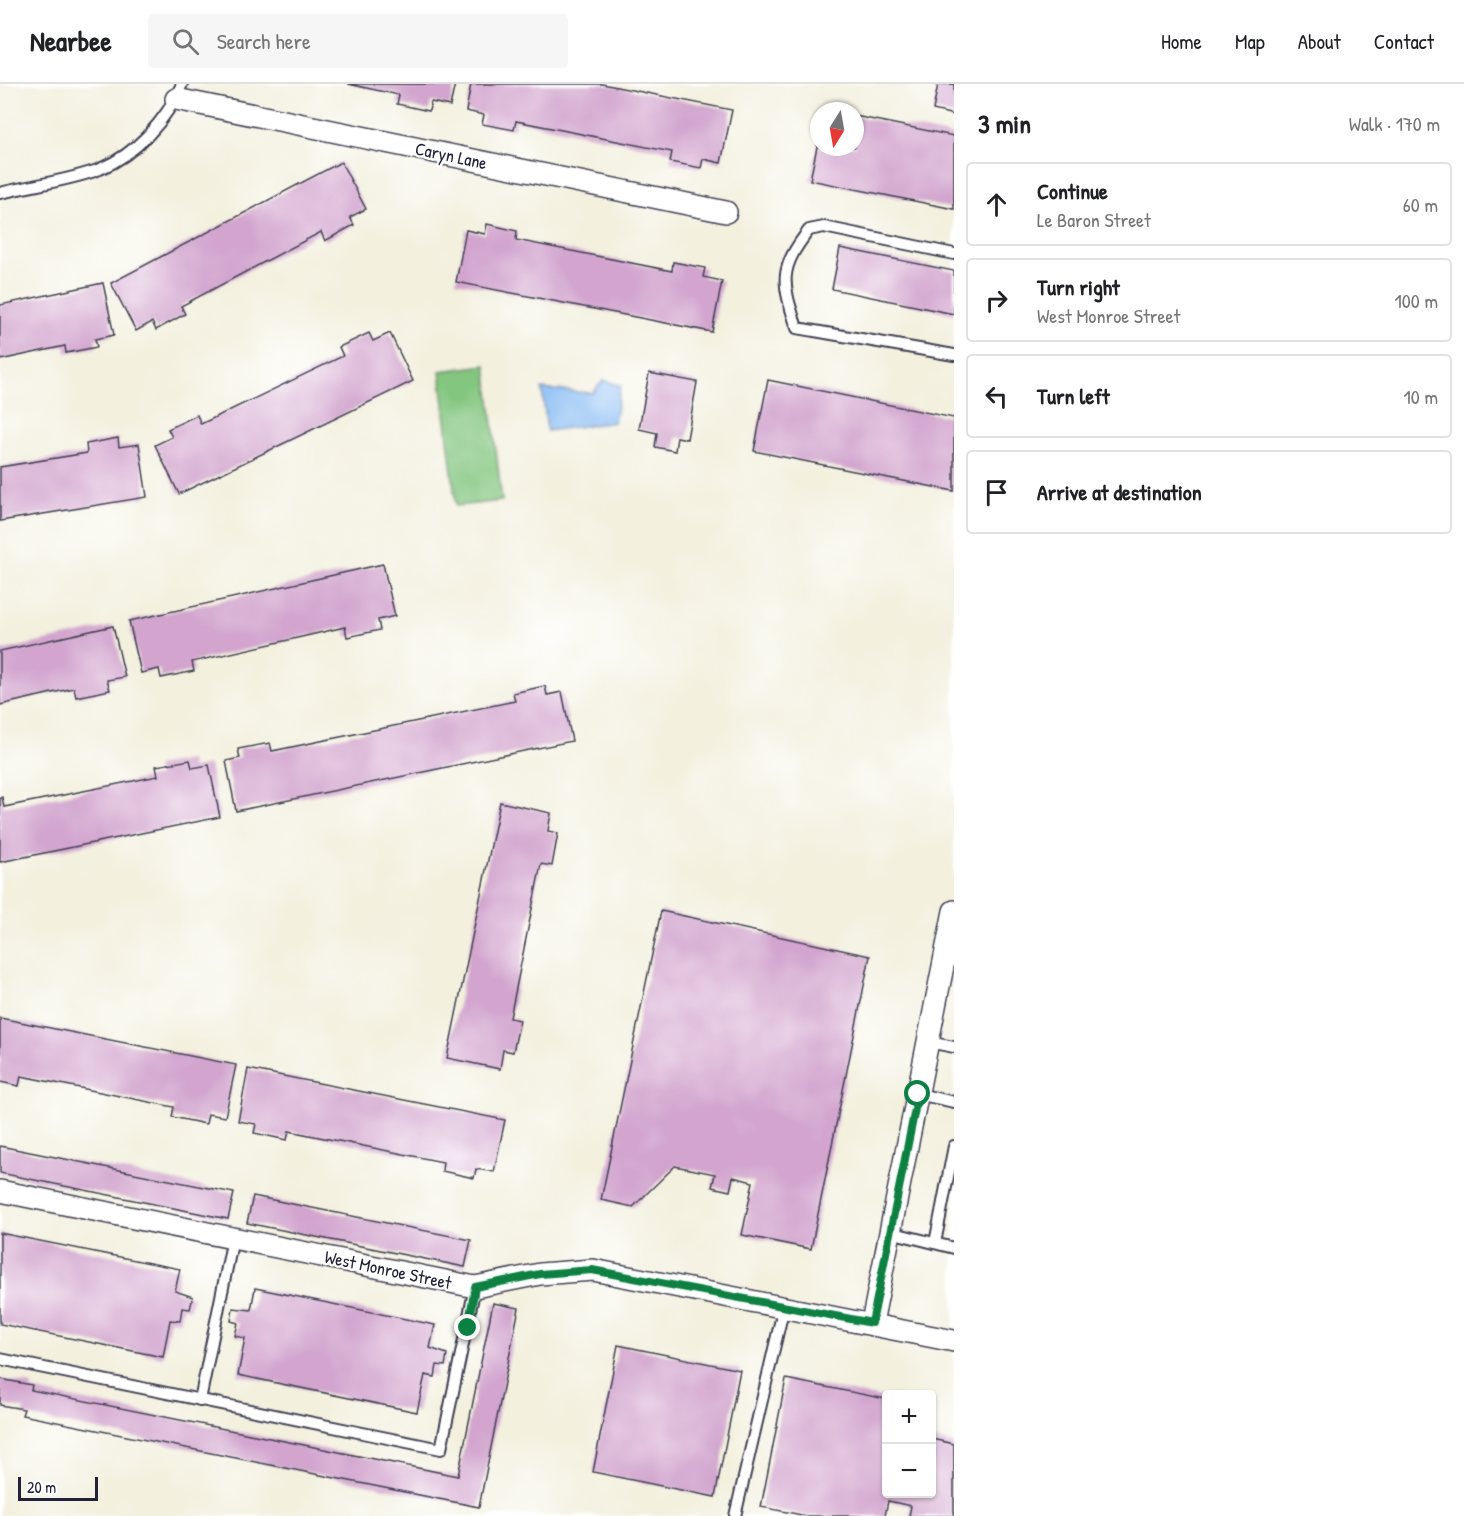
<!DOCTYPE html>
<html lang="en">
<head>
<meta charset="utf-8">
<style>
	body { margin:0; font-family:"Patrick Hand",sans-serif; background:#f6f6f6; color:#202124 }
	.controls { position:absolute; right:18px; bottom:18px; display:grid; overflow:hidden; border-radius:6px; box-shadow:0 2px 4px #0004 }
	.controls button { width:54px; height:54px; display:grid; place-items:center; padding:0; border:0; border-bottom:2px solid #e0e0e0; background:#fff; color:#202124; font:30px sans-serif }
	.compass { position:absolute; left:810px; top:18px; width:54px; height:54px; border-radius:50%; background:#fff; box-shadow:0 2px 4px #0004; rotate:191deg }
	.scale { position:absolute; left:18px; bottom:15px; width:80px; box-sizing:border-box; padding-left:6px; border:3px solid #22223b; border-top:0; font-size:16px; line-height:21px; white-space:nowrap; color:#22223b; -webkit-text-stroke:4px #fff; paint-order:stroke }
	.stop { position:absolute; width:18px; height:18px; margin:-14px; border:4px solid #0b8043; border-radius:50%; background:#fff }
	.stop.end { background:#0b8043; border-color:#fff; box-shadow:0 2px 6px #0008 }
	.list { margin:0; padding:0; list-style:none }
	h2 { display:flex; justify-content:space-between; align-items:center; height:78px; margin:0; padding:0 24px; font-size:26px }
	h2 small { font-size:20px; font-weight:400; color:#757577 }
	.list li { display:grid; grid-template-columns:39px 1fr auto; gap:18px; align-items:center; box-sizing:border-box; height:84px; margin:0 12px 12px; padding:0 12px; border:2px solid #e0e0e0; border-radius:6px }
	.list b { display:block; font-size:22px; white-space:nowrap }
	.list p { margin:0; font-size:20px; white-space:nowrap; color:#757577 }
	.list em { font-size:20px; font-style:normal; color:#757577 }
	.icon { flex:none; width:33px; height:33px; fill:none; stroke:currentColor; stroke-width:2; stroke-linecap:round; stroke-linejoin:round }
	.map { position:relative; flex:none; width:954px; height:1432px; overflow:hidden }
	header { display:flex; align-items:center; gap:36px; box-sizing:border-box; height:84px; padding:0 30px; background:#fff; border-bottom:2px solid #e0e0e0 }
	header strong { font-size:28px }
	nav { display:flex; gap:33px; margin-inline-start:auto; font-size:21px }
	.search { width:420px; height:54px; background:#f6f6f6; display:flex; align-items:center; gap:15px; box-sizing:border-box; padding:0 21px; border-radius:6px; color:#757577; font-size:22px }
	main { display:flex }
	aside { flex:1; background:#fff }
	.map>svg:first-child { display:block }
	.green { fill:#83c67f; stroke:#52745d; stroke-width:1.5 }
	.water { fill:#84b9f3; stroke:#536e97; stroke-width:1.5 }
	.building { fill:#d2a4ce }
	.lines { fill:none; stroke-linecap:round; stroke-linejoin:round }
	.service-casing { stroke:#414153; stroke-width:14 }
	.minor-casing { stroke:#414153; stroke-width:24 }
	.service { stroke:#fff; stroke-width:10 }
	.minor { stroke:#fff; stroke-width:21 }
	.route { stroke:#0b8043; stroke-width:8 }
	.labels { text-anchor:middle; stroke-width:4.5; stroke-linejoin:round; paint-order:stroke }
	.street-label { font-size:18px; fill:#22223b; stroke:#fff }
</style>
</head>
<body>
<header>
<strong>Nearbee</strong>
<div class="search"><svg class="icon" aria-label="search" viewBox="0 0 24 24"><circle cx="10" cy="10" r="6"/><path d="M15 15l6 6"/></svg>Search here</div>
<nav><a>Home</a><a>Map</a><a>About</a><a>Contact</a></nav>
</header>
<main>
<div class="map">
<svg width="954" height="1432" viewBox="0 0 954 1432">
	<rect width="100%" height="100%" fill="#fff"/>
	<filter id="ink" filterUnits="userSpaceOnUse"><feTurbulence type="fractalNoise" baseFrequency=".0167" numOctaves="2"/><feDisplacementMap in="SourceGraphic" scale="12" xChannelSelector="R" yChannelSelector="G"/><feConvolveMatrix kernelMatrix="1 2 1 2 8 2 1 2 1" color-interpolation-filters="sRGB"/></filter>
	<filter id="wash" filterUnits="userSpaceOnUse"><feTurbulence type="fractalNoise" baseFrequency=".008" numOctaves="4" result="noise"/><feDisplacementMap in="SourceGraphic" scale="24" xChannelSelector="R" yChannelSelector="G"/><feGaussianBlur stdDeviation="1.35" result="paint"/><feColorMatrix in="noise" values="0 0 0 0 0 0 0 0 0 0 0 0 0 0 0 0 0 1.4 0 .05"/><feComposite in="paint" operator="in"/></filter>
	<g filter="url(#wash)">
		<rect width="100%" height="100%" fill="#f3f0de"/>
		<polygon class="green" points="486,281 502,417 456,422 440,287"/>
		<polygon class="water" points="604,296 621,302 614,338 547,347 542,305 592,309"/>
		<g id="blocks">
			<g class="building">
				<polygon points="348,0 455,0 450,22 431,18 429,27 397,20 399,11"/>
				<polygon points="471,0 602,0 732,26 721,79 703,75 701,84 670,78 672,68 516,37 514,46 482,40 484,31 466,27"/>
				<polygon points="938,0 954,0 954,31 933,26"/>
				<polygon points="855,32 954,52 954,125 810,96 818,58 819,63 855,63"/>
				<polygon points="341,78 366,125 350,133 354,141 325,157 321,148 181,222 185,230 156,246 152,238 136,247 111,199"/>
				<polygon points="487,140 517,147 516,156 672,187 673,178 705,184 703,193 722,197 712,248 456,198 466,146 485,150"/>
				<polygon points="840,164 954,187 954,230 832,205"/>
				<polygon points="103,199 114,251 95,255 97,263 66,269 65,262 0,276 0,221"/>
				<polygon points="369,249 373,257 390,249 413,297 179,410 155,361 172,353 168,345 197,331 201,340 343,272 339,263"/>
				<polygon points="649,289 697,298 687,355 677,353 675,367 655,363 657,349 639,345"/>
				<polygon points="768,296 954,334 954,407 754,367"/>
				<polygon points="118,354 119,363 139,360 147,413 0,437 0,383 87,369 86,360"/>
				<polygon points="383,480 395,532 378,536 380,546 347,553 345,543 192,578 194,587 161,594 159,585 141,589 129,537"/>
				<polygon points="113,542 125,593 107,596 110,606 76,613 74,604 0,621 0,567"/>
				<polygon points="545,602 547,611 562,608 572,657 236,727 226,677 240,674 238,665 270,659 272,667 515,617 513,609"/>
				<polygon points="190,676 192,684 209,681 220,733 0,778 0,714 2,713 4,723 158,692 156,682"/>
				<polygon points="500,718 551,729 548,747 558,749 552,782 541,780 510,934 520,936 513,968 503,966 500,985 447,974"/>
				<polygon points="661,827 870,872 811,1165 742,1151 753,1098 733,1093 730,1107 712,1103 715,1090 675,1082 633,1123 601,1116"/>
				<polygon points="0,934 236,981 225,1033 208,1030 206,1040 172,1033 174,1023 21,992 19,1002 0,998"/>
				<polygon points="248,985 505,1036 494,1088 476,1085 474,1094 442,1087 443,1078 289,1047 287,1056 254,1049 256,1040 238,1037"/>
				<polygon points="0,1062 234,1109 228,1135 0,1089"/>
				<polygon points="253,1112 471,1156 465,1183 247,1139"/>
				<polygon points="0,1149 180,1185 175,1207 193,1213 190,1225 182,1224 180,1237 170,1236 163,1273 0,1240"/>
				<polygon points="255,1204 435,1241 430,1264 447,1270 445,1282 437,1281 435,1293 425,1291 417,1328 238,1291 245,1254 235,1252 238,1239 231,1237 233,1224 251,1226"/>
				<polygon points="493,1219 519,1224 479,1423 22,1331 24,1325 0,1321 0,1295 32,1301 31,1306 458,1392"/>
				<polygon points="618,1261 740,1286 715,1413 593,1388"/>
				<polygon points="786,1295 886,1315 886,1410 932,1410 932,1355 954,1360 954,1432 909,1432 911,1422 888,1417 885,1432 807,1432 761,1423"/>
			</g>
		</g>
	</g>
	<g filter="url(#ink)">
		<use href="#blocks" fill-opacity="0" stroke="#414153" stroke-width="1.5"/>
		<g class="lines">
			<g class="service-casing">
				<g id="service">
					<path d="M0 109C32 101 69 97 100 85 136 70 167 36 182 0"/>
					<path d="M954 170 824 143 809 146C778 186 782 198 797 244L954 271"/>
					<polyline points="928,958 954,963"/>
					<polyline points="918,1010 954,1018"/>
					<polyline points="890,1148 954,1164"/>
					<polyline points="935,1159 954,1062"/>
					<polyline points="0,1275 441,1365 475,1203"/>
					<polyline points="200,1316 233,1154"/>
					<polyline points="735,1432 784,1222"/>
				</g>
			</g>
			<g class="minor-casing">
				<g id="minor">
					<polyline points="176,15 726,128"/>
					<polyline points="0,1107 475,1203 540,1190 593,1186 954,1257"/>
					<polyline points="872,1239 954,827"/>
				</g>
			</g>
			<use href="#service" class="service"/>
			<use href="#minor" class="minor"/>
		</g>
	</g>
	<g class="lines" filter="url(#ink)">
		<polyline class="route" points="468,1244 475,1203 540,1190 592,1186 872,1239 918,1010"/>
	</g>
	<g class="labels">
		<g class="street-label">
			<text transform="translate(451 72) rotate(12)" y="6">Caryn Lane</text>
			<text transform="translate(388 1186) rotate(12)" y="6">West Monroe Street</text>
		</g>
	</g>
</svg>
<div class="controls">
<button>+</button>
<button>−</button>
</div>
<svg class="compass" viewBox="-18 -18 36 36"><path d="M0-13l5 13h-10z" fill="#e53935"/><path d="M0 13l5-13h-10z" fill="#757577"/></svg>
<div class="scale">20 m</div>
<div class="stop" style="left:918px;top:1010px"></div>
<div class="stop end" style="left:468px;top:1244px"></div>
</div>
<aside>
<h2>3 min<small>Walk · 170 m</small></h2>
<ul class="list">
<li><svg class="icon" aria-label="ahead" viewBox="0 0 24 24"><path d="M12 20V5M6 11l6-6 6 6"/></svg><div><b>Continue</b><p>Le Baron Street</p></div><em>60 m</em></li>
<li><svg class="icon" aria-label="right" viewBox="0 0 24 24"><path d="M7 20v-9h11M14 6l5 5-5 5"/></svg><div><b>Turn right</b><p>West Monroe Street</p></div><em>100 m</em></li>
<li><svg class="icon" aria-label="left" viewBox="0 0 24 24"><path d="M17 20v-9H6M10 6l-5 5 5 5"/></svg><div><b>Turn left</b></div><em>10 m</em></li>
<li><svg class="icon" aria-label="arrive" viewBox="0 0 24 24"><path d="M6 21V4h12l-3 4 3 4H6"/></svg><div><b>Arrive at destination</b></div></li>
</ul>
</aside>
</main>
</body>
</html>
